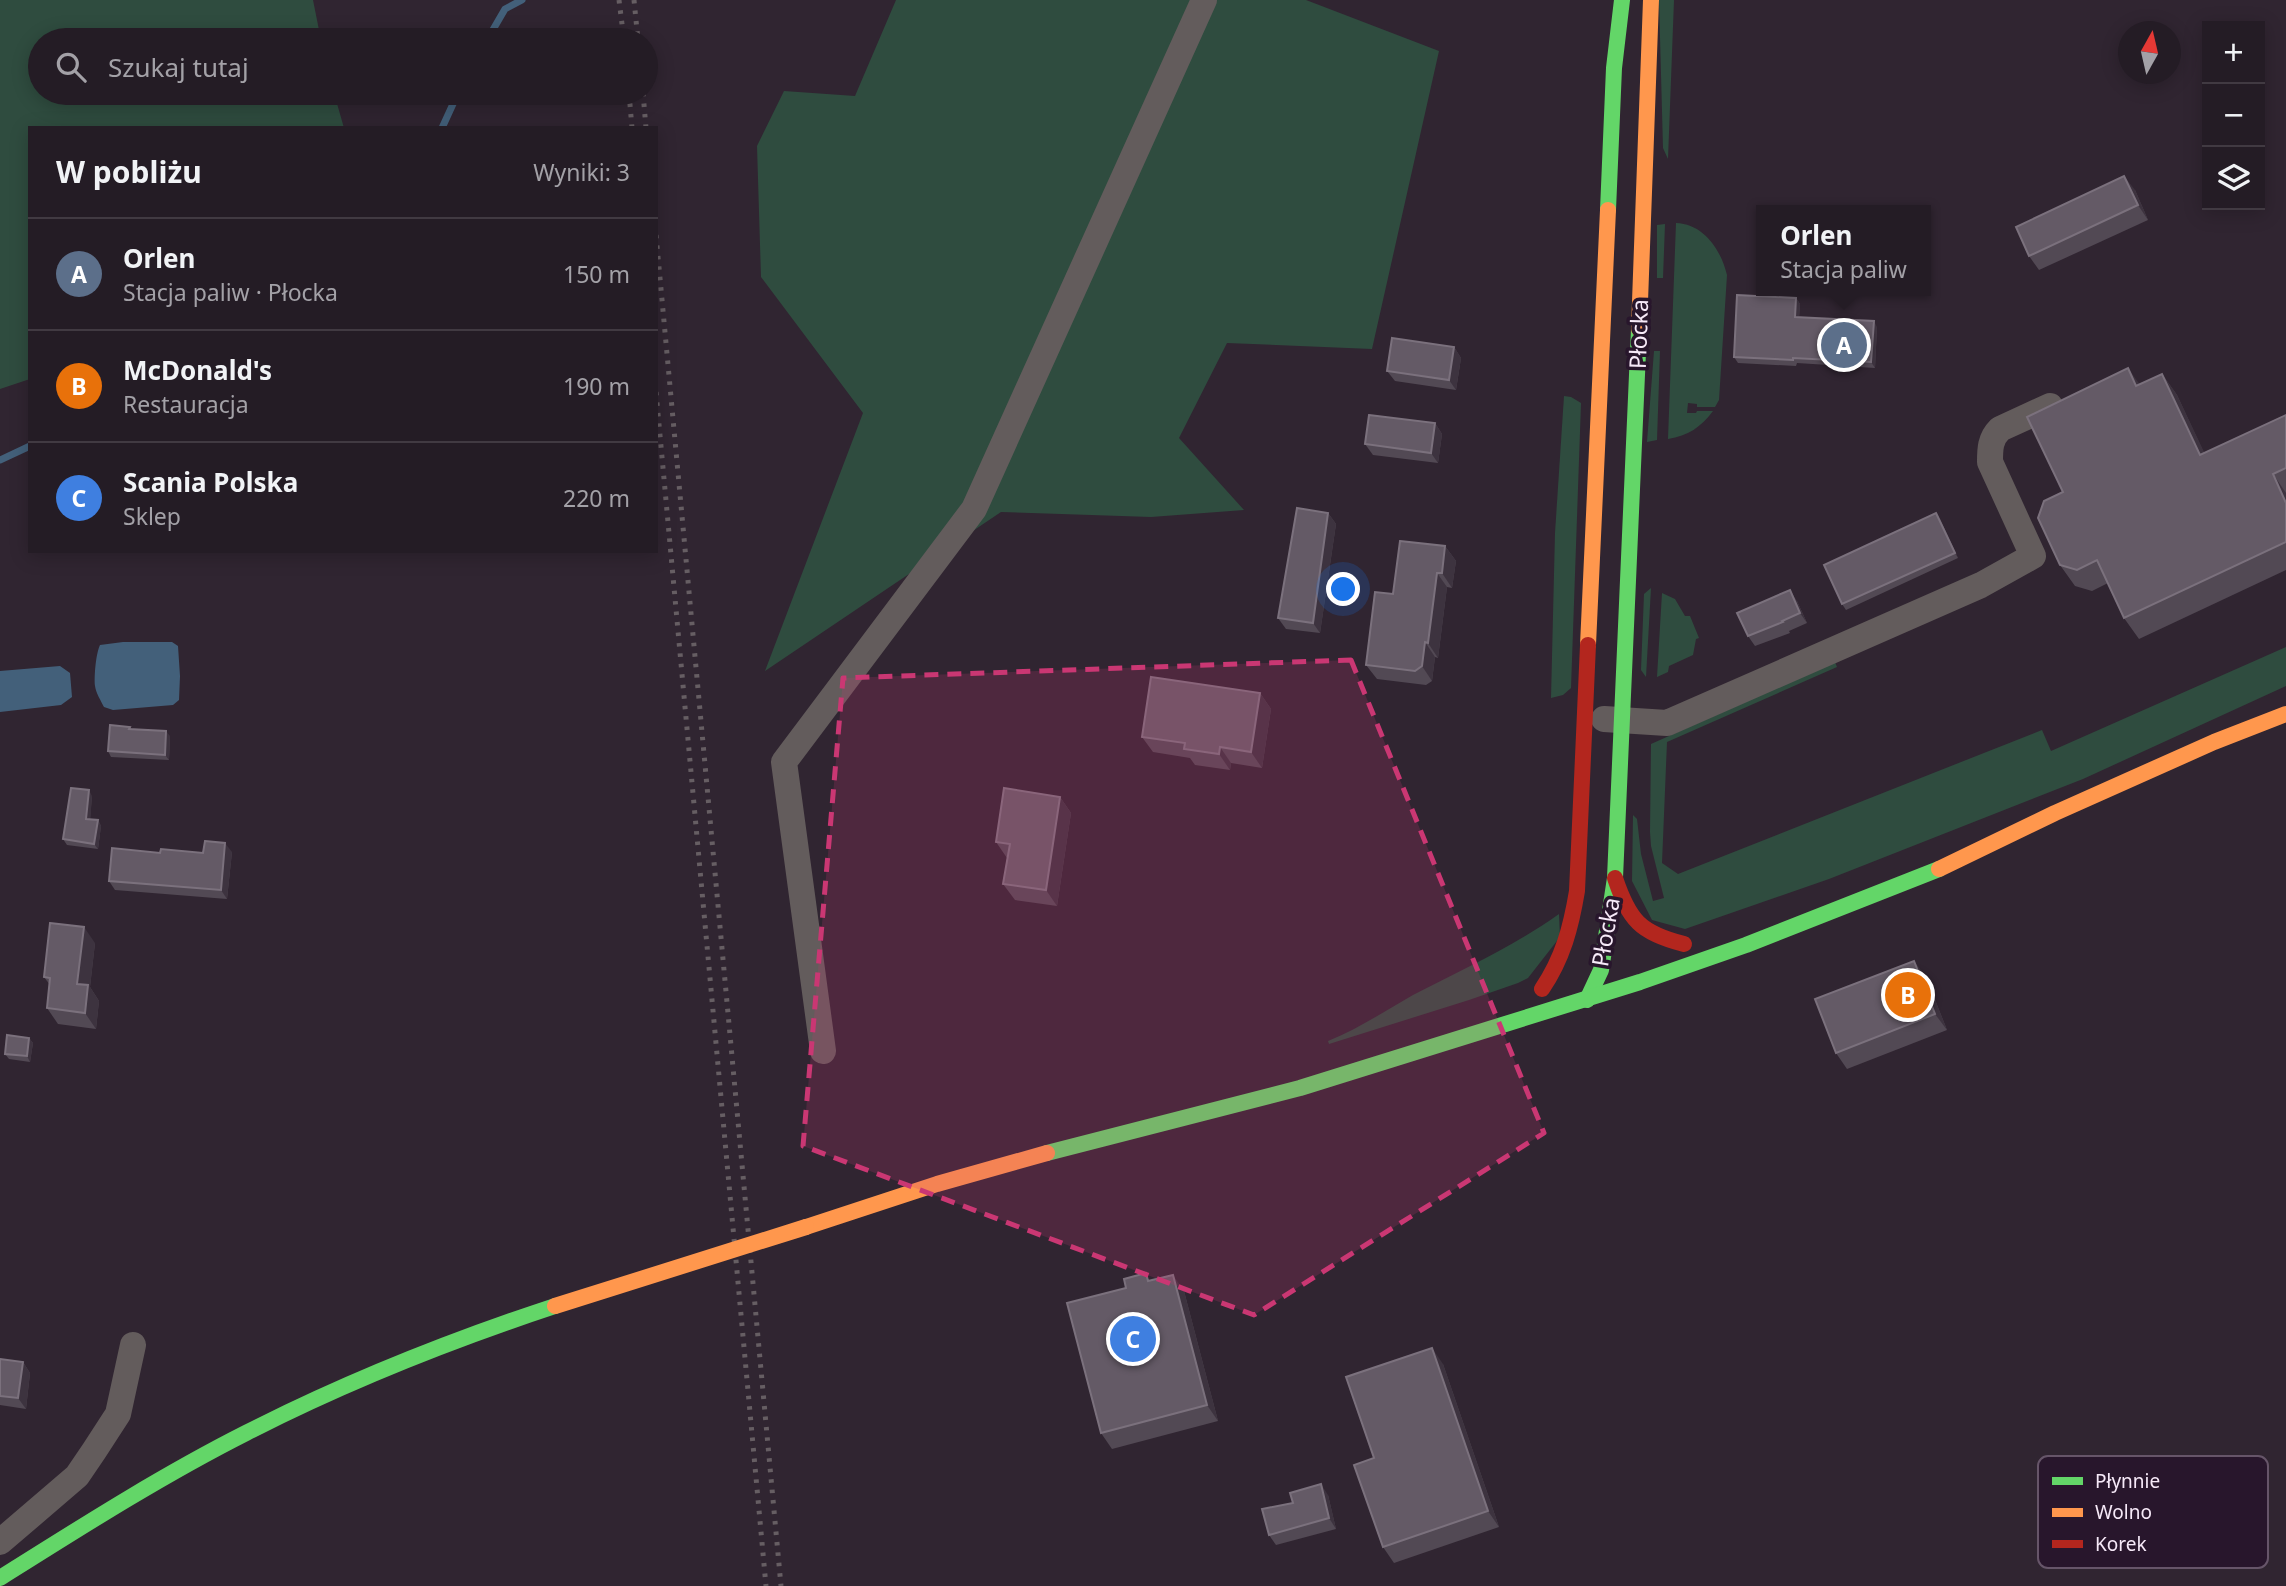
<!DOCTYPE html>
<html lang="pl">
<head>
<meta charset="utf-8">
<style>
	body { margin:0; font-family:"Noto Sans",sans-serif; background:#302932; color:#f1f3f6 }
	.controls { position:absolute; right:21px; top:21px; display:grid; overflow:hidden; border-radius:0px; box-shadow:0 4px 18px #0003 }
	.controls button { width:63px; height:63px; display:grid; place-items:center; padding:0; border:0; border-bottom:2px solid #413a42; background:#241c25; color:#f1f3f6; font:35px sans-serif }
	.compass { position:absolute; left:2118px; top:21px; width:63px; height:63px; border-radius:50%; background:#241c25; box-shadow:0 4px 18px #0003; rotate:8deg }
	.you { position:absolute; left:1344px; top:590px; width:24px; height:24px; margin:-18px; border:5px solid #fff; border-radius:50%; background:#1a73e8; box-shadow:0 0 0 10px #1a73e833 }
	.badge { display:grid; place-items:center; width:46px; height:46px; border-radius:50%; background:#b1a4b2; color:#fff; font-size:23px; font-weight:700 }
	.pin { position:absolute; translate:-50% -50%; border:4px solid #fff; box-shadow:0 2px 7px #0006 }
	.popup { position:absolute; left:1756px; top:205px; width:175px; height:91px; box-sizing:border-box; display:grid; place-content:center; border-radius:0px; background:#241c25; filter:drop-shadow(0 2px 5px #0005); font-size:23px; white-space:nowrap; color:#a3a1a7 }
	.popup b { font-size:26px; color:#f1f3f6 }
	.popup::after { content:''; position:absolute; left:50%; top:100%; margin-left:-14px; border:14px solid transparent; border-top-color:#241c25 }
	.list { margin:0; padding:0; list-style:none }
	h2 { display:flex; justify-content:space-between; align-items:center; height:91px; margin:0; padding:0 28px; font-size:30px }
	h2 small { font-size:23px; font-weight:400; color:#a3a1a7 }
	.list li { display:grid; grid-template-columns:46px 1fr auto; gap:21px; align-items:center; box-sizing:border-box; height:112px; padding:0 28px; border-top:2px solid #413a42 }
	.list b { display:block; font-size:26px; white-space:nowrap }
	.list p { margin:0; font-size:23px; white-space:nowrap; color:#a3a1a7 }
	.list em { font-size:23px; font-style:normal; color:#a3a1a7 }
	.icon { flex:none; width:38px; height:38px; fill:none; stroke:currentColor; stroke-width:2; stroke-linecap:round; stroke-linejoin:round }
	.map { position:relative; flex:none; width:2286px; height:1586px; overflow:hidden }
	.search { position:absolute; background:#241c25; box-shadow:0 4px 18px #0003; left:28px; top:28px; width:630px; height:77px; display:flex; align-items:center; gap:18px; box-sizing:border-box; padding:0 24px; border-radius:38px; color:#a3a1a7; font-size:26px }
	.panel { position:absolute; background:#241c25; box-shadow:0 4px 18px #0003; left:28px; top:126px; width:630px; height:427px; border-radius:0px }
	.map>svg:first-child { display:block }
	.green { fill:#2f4c3f }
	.water { fill:#43607a }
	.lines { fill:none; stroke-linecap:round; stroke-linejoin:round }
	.stream { stroke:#43607a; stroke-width:7 }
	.street { stroke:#635c5c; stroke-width:26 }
	.fast { stroke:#63d668; stroke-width:16 }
	.slow { stroke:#ff974d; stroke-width:16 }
	.jam { stroke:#b3261e; stroke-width:16 }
	.rail { stroke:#665e63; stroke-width:5; stroke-dasharray:3.5 7; stroke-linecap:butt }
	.slow-bridge { stroke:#ff974d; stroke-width:16 }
	.wall { fill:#524954 }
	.shaded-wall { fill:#3d333f }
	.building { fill:#645a66; stroke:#7b717d; stroke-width:2 }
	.marked { fill:#ca3773; fill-opacity:0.2; stroke:#ca3773; stroke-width:5; stroke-dasharray:14 9; stroke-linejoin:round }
	.labels { text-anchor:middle; stroke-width:7; stroke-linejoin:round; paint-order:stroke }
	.street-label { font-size:23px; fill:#f6e9f8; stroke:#28162c }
	.key { fill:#28162c; stroke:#665569; stroke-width:2 }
	.key-label { font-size:19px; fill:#f6e9f8 }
</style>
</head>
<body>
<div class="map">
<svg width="2286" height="1586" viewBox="0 0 2286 1586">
	<rect width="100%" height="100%" fill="#302531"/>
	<g class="green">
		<polygon points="0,0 313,0 321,40 40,40 40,93 334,93 344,128 30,128 30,379 0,389"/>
		<polygon points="896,0 1306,0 1439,51 1372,349 1227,343 1179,438 1244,510 1151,517 1001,512 765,671 863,413 761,277 757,146 784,91 855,96"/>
		<polygon points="1659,0 1674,0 1668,159 1663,148"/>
		<path d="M1676 223C1704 224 1721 250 1727 275L1719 400 1715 407H1697V404L1688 403 1687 413H1696L1697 411H1713C1701 427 1688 436 1668 439Z"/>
		<polygon points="1665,224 1663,278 1657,278 1657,225"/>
		<polygon points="1654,351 1660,351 1657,440 1647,442"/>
		<polygon points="1564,396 1571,397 1581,403 1571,688 1563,695 1551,698 1555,533"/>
		<polygon points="1651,588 1646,677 1641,670 1644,594"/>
		<polygon points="1662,593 1675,599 1685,616 1690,616 1699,638 1696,639 1693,655 1669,666 1668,672 1657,677"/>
		<polygon points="2286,647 2286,686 2083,779 1829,879 1685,929 1652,920 1632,881 1633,815 1637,819 1641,854 1653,901 1664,898 1651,846 1650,832 1651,744 1835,662 1837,667 1667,742 1662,863 1678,874 2042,730 2051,751"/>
		<path d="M1559 914 1560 937 1528 978 1518 983 1469 1000 1329 1044 1328 1041C1358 1029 1385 1011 1413 995 1463 969 1514 946 1559 914Z"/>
	</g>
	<g class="water">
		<path d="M123 642H172L178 646 180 676 179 700 173 705 113 710 104 707C101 701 96 693 95 686 94 676 96 653 100 645Z"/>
		<polygon points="60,666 70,673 72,697 61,705 0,712 0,671"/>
	</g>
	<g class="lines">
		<g class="stream">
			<polyline points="487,40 505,9 522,0"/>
			<polyline points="442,128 458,93"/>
			<polyline points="0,460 30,446"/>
		</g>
		<g class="street">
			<path d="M1604 719 1667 723 1981 585 2033 556 1990 462C1990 449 1990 439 2000 429L2050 406"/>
			<polyline points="823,1051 784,762 974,509 1204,0"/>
			<polyline points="0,1542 77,1476 94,1451 118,1414 133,1345"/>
		</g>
		<g class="fast">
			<polyline points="1608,210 1614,68 1622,0"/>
			<polyline points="1587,1000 1601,970 1615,878 1639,329"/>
			<polyline points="1047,1153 1300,1088 1640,982 1746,945 1939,869"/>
			<path d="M0 1578C81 1527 161 1476 246 1433 346 1382 449 1341 555 1306"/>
		</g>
		<g class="slow">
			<polyline points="1639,329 1651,0"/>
			<polyline points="1588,645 1608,210"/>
			<polyline points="1939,869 2055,813 2214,742 2286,714"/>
			<polyline points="806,1227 937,1184 1047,1153"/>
		</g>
		<g class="jam">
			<path d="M1615 878C1629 920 1640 933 1684 944"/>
			<path d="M1542 989C1563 958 1571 927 1577 891L1588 645"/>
		</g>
		<g class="rail">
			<polyline points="619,0 624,40"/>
			<polyline points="634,0 638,40"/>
			<polyline points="629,93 632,128"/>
			<polyline points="643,93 646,128"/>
			<polyline points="656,235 781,1586"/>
			<polyline points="656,392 766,1586"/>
		</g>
		<polyline class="slow-bridge" points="555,1306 806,1227"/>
	</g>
	<g class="wall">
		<polygon points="2135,190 2148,220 2039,270 2029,256"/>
		<polygon points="1796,298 1800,304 1799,317 1877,327 1875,368 1797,363 1796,366 1738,363 1734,357"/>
		<polygon points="1454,347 1461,358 1456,390 1395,381 1387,371"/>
		<polygon points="2162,374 2177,395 2204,453 2286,415 2286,570 2139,639 2124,618 2108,583 2092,591 2075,586 2060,565 2063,492 2140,384"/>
		<polygon points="1435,423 1442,434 1438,463 1373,455 1365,444"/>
		<polygon points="1328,513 1336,524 1320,633 1286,629 1278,618"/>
		<polygon points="1936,513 1940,519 1958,558 1846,610 1842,604"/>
		<polygon points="1445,546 1456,561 1452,588 1447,587 1438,658 1435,657 1432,681 1426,685 1377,679 1366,665 1393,594"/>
		<polygon points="1797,601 1807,623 1789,631 1790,633 1755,646 1748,636"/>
		<polygon points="1260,693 1271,709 1262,768 1231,763 1230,770 1195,765 1190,758 1153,752 1142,737"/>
		<polygon points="130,727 132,729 170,736 169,760 111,757 108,751"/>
		<polygon points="92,796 90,819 98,820 101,826 98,849 67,845 63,839"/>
		<polygon points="1060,797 1071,813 1057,906 1015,900 1003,884 1007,858 996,842"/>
		<polygon points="232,852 227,899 115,890 109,881 160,853"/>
		<polygon points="95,943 90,987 99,1001 96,1029 58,1024 47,1008 50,985 44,977"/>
		<polygon points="1926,977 1947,1030 1847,1069 1836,1053"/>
		<polygon points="29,1038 33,1043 30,1062 9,1059 5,1054"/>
		<polygon points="1151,1281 1184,1291 1218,1421 1112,1449 1101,1433"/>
		<polygon points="0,1359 23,1362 30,1373 26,1409 0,1405"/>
		<polygon points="1443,1364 1499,1527 1394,1563 1383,1547 1374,1458"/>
		<polygon points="1328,1495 1336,1529 1276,1545 1269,1535 1293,1503"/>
	</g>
	<g class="shaded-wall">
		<polygon points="2124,176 2135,190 2148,220 2138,205"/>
		<polygon points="1796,298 1800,304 1799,322 1795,317"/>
		<polygon points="1874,321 1877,327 1875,368 1871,362"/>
		<polygon points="1454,347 1461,358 1456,390 1449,380"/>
		<polygon points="2128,368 2143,389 2136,386"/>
		<polygon points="2162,374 2177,395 2215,475 2200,455"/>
		<polygon points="1435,423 1442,434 1438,463 1431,453"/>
		<polygon points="2273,474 2286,493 2286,503"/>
		<polygon points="1328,513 1336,524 1320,633 1313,623"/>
		<polygon points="1936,513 1940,519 1958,558 1955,553"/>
		<polygon points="1445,546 1456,561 1452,588 1442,573"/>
		<polygon points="1437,573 1447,587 1438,658 1428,643"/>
		<polygon points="1790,590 1797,601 1807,623 1800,613"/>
		<polygon points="1425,642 1435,657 1432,681 1422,666"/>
		<polygon points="1260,693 1271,709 1262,768 1251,752"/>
		<polygon points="166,731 170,736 169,760 165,755"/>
		<polygon points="1220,747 1231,763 1230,770 1219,754"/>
		<polygon points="89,790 92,796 90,824 86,819"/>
		<polygon points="1060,797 1071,813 1057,906 1046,890"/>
		<polygon points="98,820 101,826 98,849 94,844"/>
		<polygon points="225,843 232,852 227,899 221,890"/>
		<polygon points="84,927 95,943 90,987 99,1001 96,1029 85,1013 77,984"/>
		<polygon points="1914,961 1926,977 1947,1030 1935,1014"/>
		<polygon points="29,1038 33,1043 30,1062 27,1056"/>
		<polygon points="1173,1275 1184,1291 1218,1421 1207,1405"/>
		<polygon points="1432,1348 1443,1364 1499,1527 1488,1511"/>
		<polygon points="23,1362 30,1373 26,1409 18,1398"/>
		<polygon points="1321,1484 1328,1495 1336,1529 1329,1518"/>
	</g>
	<g class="building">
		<polygon points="2124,176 2138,205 2029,256 2016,227"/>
		<polygon points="1737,295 1796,298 1795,317 1874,321 1871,362 1793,358 1793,360 1734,357"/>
		<polygon points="1392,338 1454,347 1449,380 1387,371"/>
		<polygon points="2128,368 2136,386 2162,374 2200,455 2286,415 2286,468 2273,474 2286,503 2286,542 2124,618 2097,560 2077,570 2060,565 2038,518 2044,501 2063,492 2027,417"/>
		<polygon points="1369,415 1435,423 1431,453 1365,444"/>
		<polygon points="1297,508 1328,513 1313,623 1278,618"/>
		<polygon points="1936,513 1955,553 1842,604 1824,565"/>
		<polygon points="1400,541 1445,546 1442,573 1437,573 1428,643 1425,642 1422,666 1415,671 1366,665 1375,592 1393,594"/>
		<polygon points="1790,590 1800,613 1782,621 1783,622 1748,636 1737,613"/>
		<polygon points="1151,677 1260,693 1251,752 1220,747 1219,754 1184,749 1185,743 1142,737"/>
		<polygon points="110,725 130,727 129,729 166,731 165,755 108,751"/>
		<polygon points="71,788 89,790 86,819 98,820 94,844 63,839"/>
		<polygon points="1004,788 1060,797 1046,890 1003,884 1010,844 996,842"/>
		<polygon points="205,841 225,843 221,890 109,881 112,848 160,853 161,849 203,853"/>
		<polygon points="50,923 84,927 77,984 88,985 85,1013 47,1008 50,978 44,977"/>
		<polygon points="1914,961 1935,1014 1836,1053 1815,999"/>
		<polygon points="7,1035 29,1038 27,1056 5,1054"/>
		<polygon points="1146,1273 1148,1281 1173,1275 1207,1405 1101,1433 1067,1303 1126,1288 1124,1279"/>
		<polygon points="1432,1348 1488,1511 1383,1547 1354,1465 1374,1458 1346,1377"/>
		<polygon points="0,1359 23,1362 18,1398 0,1396"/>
		<polygon points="1321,1484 1329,1518 1269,1535 1262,1509 1293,1503 1290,1493"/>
	</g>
	<path class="marked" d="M1351 660 1544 1133 1254 1315 803 1146 843 678Z"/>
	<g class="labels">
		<g class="street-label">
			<text transform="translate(1639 334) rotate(-88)" y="8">Płocka</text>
			<text transform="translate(1606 932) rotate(-80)" y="8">Płocka</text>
		</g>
	</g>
	<rect x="2038" y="1456" width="230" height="112" rx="10" class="key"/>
	<rect x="2052" y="1477" width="31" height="8" fill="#63d668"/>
	<rect x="2052" y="1508" width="31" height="9" fill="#ff974d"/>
	<rect x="2052" y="1540" width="31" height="8" fill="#b3261e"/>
	<g class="key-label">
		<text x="2095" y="1488">Płynnie</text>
		<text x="2095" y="1519">Wolno</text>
		<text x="2095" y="1551">Korek</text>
	</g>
</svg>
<div class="controls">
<button>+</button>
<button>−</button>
<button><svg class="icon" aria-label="layers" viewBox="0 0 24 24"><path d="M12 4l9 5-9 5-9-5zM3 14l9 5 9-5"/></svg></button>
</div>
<svg class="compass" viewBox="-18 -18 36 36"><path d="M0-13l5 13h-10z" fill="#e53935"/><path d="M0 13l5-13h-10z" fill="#a3a1a7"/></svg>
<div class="you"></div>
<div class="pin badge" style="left:1844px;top:345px;background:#5c6f8a">A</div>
<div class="popup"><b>Orlen</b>Stacja paliw</div>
<div class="pin badge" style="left:1908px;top:995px;background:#e8710a">B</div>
<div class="pin badge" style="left:1133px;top:1339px;background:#3f7fe0">C</div>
<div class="search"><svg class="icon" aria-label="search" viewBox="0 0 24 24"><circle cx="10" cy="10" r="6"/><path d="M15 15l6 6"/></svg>Szukaj tutaj</div>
<section class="panel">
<h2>W pobliżu<small>Wyniki: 3</small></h2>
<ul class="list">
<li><span class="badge" style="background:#5c6f8a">A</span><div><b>Orlen</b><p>Stacja paliw · Płocka</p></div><em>150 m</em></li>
<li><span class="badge" style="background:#e8710a">B</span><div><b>McDonald's</b><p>Restauracja</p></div><em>190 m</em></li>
<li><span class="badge" style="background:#3f7fe0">C</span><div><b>Scania Polska</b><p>Sklep</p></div><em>220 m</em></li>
</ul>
</section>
</div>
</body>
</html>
